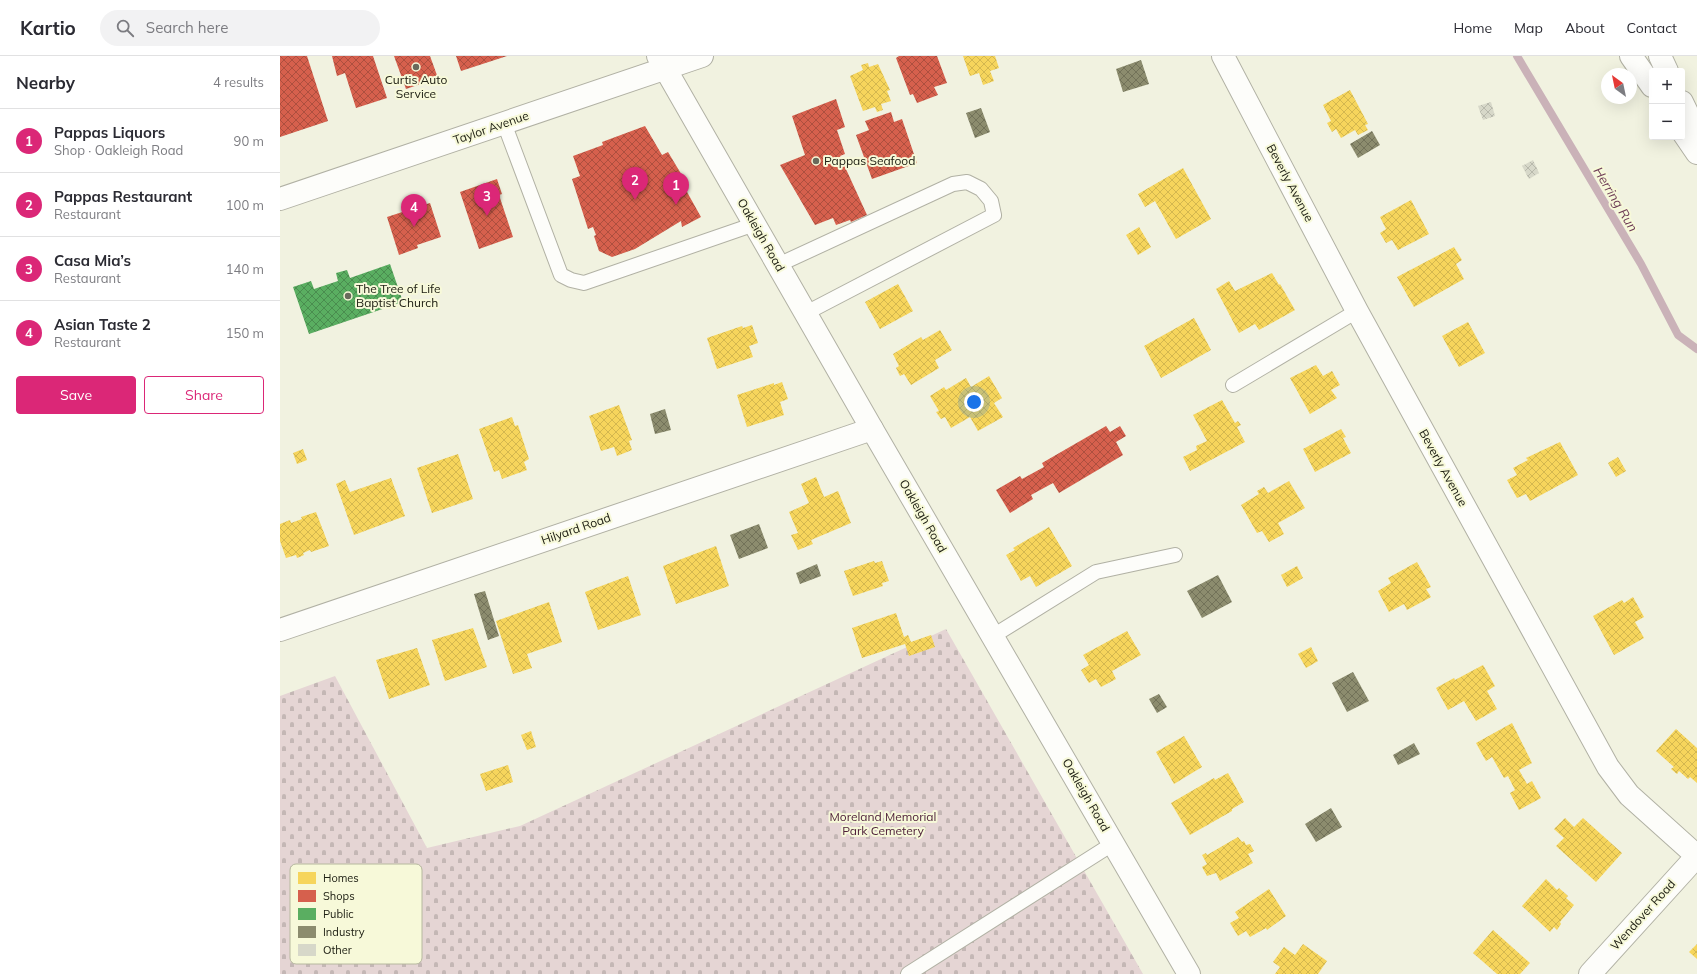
<!DOCTYPE html>
<html lang="en">
<head>
<meta charset="utf-8">
<style>
	body { margin:0; font-family:Mulish,sans-serif; background:#f2f2f3; color:#2b2b33 }
	.controls { position:absolute; right:12px; top:12px; display:grid; overflow:hidden; border-radius:4px; box-shadow:0 4px 16px #0002 }
	.controls button { width:36px; height:36px; display:grid; place-items:center; padding:0; border:0; border-bottom:1px solid #e1e1e2; background:#fff; color:#2b2b33; font:20px sans-serif }
	.compass { position:absolute; left:1321px; top:12px; width:36px; height:36px; border-radius:50%; background:#fff; box-shadow:0 4px 16px #0002; rotate:327deg }
	.you { position:absolute; left:694px; top:346px; width:14px; height:14px; margin:-10px; border:3px solid #fff; border-radius:50%; background:#1a73e8; box-shadow:0 0 0 6px #1a73e833 }
	.badge { display:grid; place-items:center; width:26px; height:26px; border-radius:50%; background:#db2777; color:#fff; font-size:13px; font-weight:700 }
	.pin { position:absolute; translate:-50% -33px; filter:drop-shadow(0 1px 2px #0008) }
	.pin::after { content:''; position:absolute; top:21px; width:14px; height:12px; background:inherit; clip-path:polygon(0 0,100% 0,50% 100%) }
	.list { margin:0; padding:0; list-style:none }
	h2 { display:flex; justify-content:space-between; align-items:center; height:52px; margin:0; padding:0 16px; font-size:17px }
	h2 small { font-size:13px; font-weight:400; color:#7c7c81 }
	.list li { display:grid; grid-template-columns:26px 1fr auto; gap:12px; align-items:center; box-sizing:border-box; height:64px; padding:0 16px; border-top:1px solid #e1e1e2 }
	.list b { display:block; font-size:15px; white-space:nowrap }
	.list p { margin:0; font-size:13px; white-space:nowrap; color:#7c7c81 }
	.list em { font-size:13px; font-style:normal; color:#7c7c81 }
	.actions { display:flex; gap:8px; padding:12px 16px }
	.actions a { flex:1; padding:9px 0; border:1px solid #db2777; border-radius:4px; text-align:center; font-size:14px; color:#db2777 }
	.actions .main { background:#db2777; color:#fff }
	.icon { flex:none; width:22px; height:22px; fill:none; stroke:currentColor; stroke-width:2; stroke-linecap:round; stroke-linejoin:round }
	.map { position:relative; flex:none; width:1417px; height:918px; overflow:hidden }
	header { display:flex; align-items:center; gap:24px; box-sizing:border-box; height:56px; padding:0 20px; background:#fff; border-bottom:1px solid #e1e1e2 }
	header strong { font-size:19px }
	nav { display:flex; gap:22px; margin-inline-start:auto; font-size:14px }
	.search { width:280px; height:36px; background:#f2f2f3; display:flex; align-items:center; gap:10px; box-sizing:border-box; padding:0 14px; border-radius:22px; color:#7c7c81; font-size:15px }
	main { display:flex }
	aside { flex:1; background:#fff }
	.map>svg:first-child { display:block }
	.cemetery { fill:url(#cemetery-stones) }
	.homes { fill:url(#homes-cross-hatch) }
	.shops { fill:url(#shops-cross-hatch) }
	.public { fill:url(#public-cross-hatch) }
	.industry { fill:url(#industry-cross-hatch) }
	.lines { fill:none; stroke-linecap:round; stroke-linejoin:round }
	.stream { stroke:#cab2b8; stroke-width:8 }
	.building { fill:url(#building-cross-hatch) }
	.service-casing { stroke:#b1b1a4; stroke-width:16 }
	.minor-casing { stroke:#b1b1a4; stroke-width:24 }
	.tertiary-casing { stroke:#b1b1a4; stroke-width:24 }
	.secondary-casing { stroke:#b1b1a4; stroke-width:24 }
	.primary-casing { stroke:#b1b1a4; stroke-width:24 }
	.service { stroke:#fdfdfa; stroke-width:14 }
	.minor { stroke:#fdfdfa; stroke-width:22 }
	.tertiary { stroke:#fdfdfa; stroke-width:22 }
	.secondary { stroke:#fdfdfa; stroke-width:22 }
	.primary { stroke:#fdfdfa; stroke-width:22 }
	.poi-dot { fill:#696a5c; stroke:#f7f9d9; stroke-width:1.5 }
	.labels { text-anchor:middle; stroke-width:4; stroke-linejoin:round; paint-order:stroke }
	.poi-label { font-size:12px; fill:#202115; stroke:#f7f9d9; text-anchor:start }
	.street-label { font-size:12px; fill:#202115; stroke:#f7f9d9 }
	.park-label { font-size:12px; fill:#4f213a; stroke:#f7f9d9 }
	.water-label { font-size:13px; font-style:italic; fill:#6e3d57; stroke:#f7f9d9 }
	.key { fill:#f7f9d9; stroke:#b6b89e; stroke-width:1 }
	.key-label { font-size:11px; fill:#202115 }
</style>
</head>
<body>
<header>
<strong>Kartio</strong>
<div class="search"><svg class="icon" aria-label="search" viewBox="0 0 24 24"><circle cx="10" cy="10" r="6"/><path d="M15 15l6 6"/></svg>Search here</div>
<nav><a>Home</a><a>Map</a><a>About</a><a>Contact</a></nav>
</header>
<main>
<aside>
<h2>Nearby<small>4 results</small></h2>
<ul class="list">
<li><span class="badge">1</span><div><b>Pappas Liquors</b><p>Shop · Oakleigh Road</p></div><em>90 m</em></li>
<li><span class="badge">2</span><div><b>Pappas Restaurant</b><p>Restaurant</p></div><em>100 m</em></li>
<li><span class="badge">3</span><div><b>Casa Mia’s</b><p>Restaurant</p></div><em>140 m</em></li>
<li><span class="badge">4</span><div><b>Asian Taste 2</b><p>Restaurant</p></div><em>150 m</em></li>
</ul>
<div class="actions"><a class="main">Save</a><a>Share</a></div>
</aside>
<div class="map">
<svg width="1417" height="918" viewBox="0 0 1417 918">
	<defs>
		<pattern id="cemetery-stones" width="16" height="16" patternUnits="userSpaceOnUse"><rect width="16" height="16" fill="#e5d5d4"/><path d="M2 7V4a2 2 0 0 1 4 0v3zM10 15v-3a2 2 0 0 1 4 0v3z" fill="#c4b7b5"/></pattern>
		<pattern id="homes-cross-hatch" width="8" height="8" patternUnits="userSpaceOnUse"><rect width="8" height="8" fill="#f6d55c"/><path d="M0 0l8 8M0 8l8-8" fill="none" stroke="#d3b74f"/></pattern>
		<pattern id="shops-cross-hatch" width="8" height="8" patternUnits="userSpaceOnUse"><rect width="8" height="8" fill="#d6604d"/><path d="M0 0l8 8M0 8l8-8" fill="none" stroke="#ad4f3f"/></pattern>
		<pattern id="public-cross-hatch" width="8" height="8" patternUnits="userSpaceOnUse"><rect width="8" height="8" fill="#5aae61"/><path d="M0 0l8 8M0 8l8-8" fill="none" stroke="#4a8d4f"/></pattern>
		<pattern id="industry-cross-hatch" width="8" height="8" patternUnits="userSpaceOnUse"><rect width="8" height="8" fill="#8c8c6e"/><path d="M0 0l8 8M0 8l8-8" fill="none" stroke="#727259"/></pattern>
		<pattern id="building-cross-hatch" width="8" height="8" patternUnits="userSpaceOnUse"><rect width="8" height="8" fill="#d7d8c9"/><path d="M0 0l8 8M0 8l8-8" fill="none" stroke="#b8b9ac"/></pattern>
	</defs>
	<rect width="100%" height="100%" fill="#f1f2e0"/>
	<polygon class="cemetery" points="666,573 863,918 0,918 0,640 55,620 147,792 240,770"/>
	<g class="homes">
		<polygon points="683,0 715,0 719,12 710,15 714,25 703,29 699,17 690,20"/>
		<polygon points="588,7 589,11 598,8 610,34 607,35 611,45 601,48 603,54 597,56 595,51 583,55 570,20 583,14 581,9"/>
		<polygon points="1070,34 1088,68 1085,69 1088,74 1078,79 1075,74 1061,82 1056,73 1052,76 1047,67 1051,65 1043,49"/>
		<polygon points="903,112 931,163 896,183 875,145 865,151 858,138"/>
		<polygon points="1131,144 1149,178 1118,194 1112,184 1106,187 1100,177 1106,173 1100,161"/>
		<polygon points="859,171 871,191 858,199 846,179"/>
		<polygon points="1174,191 1182,204 1176,208 1184,223 1134,251 1117,221"/>
		<polygon points="992,217 999,229 1000,228 1015,254 979,274 975,268 959,277 936,233 949,225 955,235"/>
		<polygon points="618,228 633,255 600,273 585,246"/>
		<polygon points="914,262 931,294 881,322 864,290"/>
		<polygon points="1188,266 1205,297 1179,311 1162,280"/>
		<polygon points="472,269 478,287 469,290 473,301 437,313 427,282 462,270 463,272"/>
		<polygon points="660,274 672,294 655,304 659,312 631,329 624,318 620,320 616,312 619,310 613,298 641,281 643,284"/>
		<polygon points="1036,309 1043,320 1052,315 1060,329 1051,334 1057,342 1030,358 1010,322"/>
		<polygon points="709,320 722,342 714,347 723,361 698,375 690,361 671,372 665,361 661,363 656,356 659,355 650,340 664,331 666,334 686,322 691,331"/>
		<polygon points="502,326 508,343 500,346 504,359 467,371 457,339 494,327 494,329"/>
		<polygon points="942,344 955,367 958,365 961,369 957,371 965,386 910,415 903,401 917,394 916,390 927,385 913,359"/>
		<polygon points="339,349 352,384 349,385 352,394 337,400 334,391 321,395 309,360"/>
		<polygon points="232,361 235,370 238,369 249,403 244,406 247,414 222,423 219,414 214,416 199,373"/>
		<polygon points="1061,373 1066,381 1063,382 1071,397 1035,416 1023,393"/>
		<polygon points="1280,386 1298,419 1250,445 1246,438 1237,442 1227,424 1237,419 1233,412 1248,404 1246,402"/>
		<polygon points="23,393 27,404 17,408 13,397"/>
		<polygon points="178,398 193,443 152,457 137,412"/>
		<polygon points="1338,401 1346,415 1336,421 1328,407"/>
		<polygon points="536,421 544,441 558,435 571,467 531,484 533,488 518,494 511,479 518,477 509,456 529,447 521,428"/>
		<polygon points="111,422 125,460 74,479 56,428 65,424 70,436"/>
		<polygon points="1009,425 1025,452 998,467 1004,478 989,486 982,475 977,477 961,449 979,438 977,435 984,431 988,437"/>
		<polygon points="36,456 49,490 31,496 30,494 23,497 24,499 17,502 16,499 6,502 0,485 0,468 10,464 11,467 22,463 21,461"/>
		<polygon points="769,471 792,510 756,531 750,520 741,525 726,499 735,494 733,492"/>
		<polygon points="436,490 449,530 396,548 383,510"/>
		<polygon points="594,505 595,507 602,505 609,525 602,527 603,530 573,540 564,515"/>
		<polygon points="1137,506 1151,531 1146,533 1151,541 1127,554 1124,548 1109,556 1098,535 1111,527 1108,522"/>
		<polygon points="1017,510 1023,522 1007,531 1001,519"/>
		<polygon points="348,520 361,559 318,574 305,536"/>
		<polygon points="1353,541 1364,561 1355,566 1364,582 1334,599 1313,560 1342,544 1344,547"/>
		<polygon points="269,546 282,586 247,598 252,612 233,618 216,565"/>
		<polygon points="616,557 624,581 628,579 631,586 651,579 655,591 629,600 625,588 582,602 572,572"/>
		<polygon points="193,572 207,611 165,625 152,584"/>
		<polygon points="847,575 861,599 832,615 836,623 821,631 816,623 809,627 801,614 809,609 803,599"/>
		<polygon points="1031,591 1038,605 1026,612 1018,598"/>
		<polygon points="137,592 150,629 109,643 96,604"/>
		<polygon points="1203,609 1215,630 1207,635 1217,653 1196,665 1184,645 1168,654 1156,632 1174,622 1175,624"/>
		<polygon points="1232,667 1252,707 1239,714 1247,728 1252,725 1261,742 1239,754 1230,737 1235,734 1228,720 1224,722 1212,701 1206,705 1196,687"/>
		<polygon points="1396,673 1417,692 1417,727 1410,721 1408,723 1399,715 1397,718 1391,713 1394,711 1376,695"/>
		<polygon points="251,675 256,691 247,694 241,679"/>
		<polygon points="904,680 922,711 894,728 876,696"/>
		<polygon points="228,709 233,726 206,735 200,718"/>
		<polygon points="948,717 964,746 952,753 952,755 910,779 891,747 934,722 935,724"/>
		<polygon points="1285,762 1294,771 1303,762 1342,797 1316,826 1276,790 1284,782 1274,773"/>
		<polygon points="958,781 962,786 964,785 966,789 970,788 974,795 968,798 973,807 940,825 936,817 927,820 922,811 927,808 922,799 926,797 927,799"/>
		<polygon points="1266,823 1277,834 1279,832 1288,840 1286,842 1294,849 1280,866 1281,868 1277,874 1274,871 1270,876 1242,850"/>
		<polygon points="989,833 1006,860 987,874 986,872 970,881 966,875 958,880 950,867 959,862 955,856"/>
		<polygon points="1213,874 1250,907 1240,918 1217,918 1193,897"/>
		<polygon points="1023,888 1047,905 1038,918 995,918 1000,911 993,906 1004,891 1015,899"/>
		<polygon points="1417,888 1417,903 1409,896"/>
	</g>
	<g class="shops">
		<polygon points="0,0 27,0 48,65 0,81"/>
		<polygon points="52,0 93,0 107,42 76,52 65,17 57,20"/>
		<polygon points="114,0 150,0 158,22 126,33"/>
		<polygon points="176,0 227,0 181,15"/>
		<polygon points="619,0 657,0 667,27 654,31 658,39 637,47 633,38 630,39 616,2"/>
		<polygon points="556,43 565,71 557,74 565,98 560,100 587,159 571,166 570,164 556,169 553,162 535,169 500,109 525,99 512,60"/>
		<polygon points="611,56 614,66 622,63 637,107 592,123 576,79 589,74 585,65"/>
		<polygon points="365,70 382,99 388,96 406,126 402,127 421,161 402,171 401,165 355,193 332,201 319,195 314,180 316,179 313,171 308,173 292,123 300,120 293,100 323,89 322,86"/>
		<polygon points="217,123 222,138 219,139 233,181 199,193 180,136"/>
		<polygon points="150,147 161,181 137,189 138,192 119,199 107,161"/>
		<polygon points="826,370 830,376 840,370 846,380 836,386 843,399 779,437 773,427 751,439 753,443 730,457 716,434 740,420 742,423 764,411 762,407"/>
	</g>
	<polygon class="public" points="110,208 123,246 29,278 13,231 31,225 34,233 58,225 56,217 67,214 70,222"/>
	<g class="industry">
		<polygon points="861,4 869,28 843,36 836,13"/>
		<polygon points="701,52 710,76 695,82 686,57"/>
		<polygon points="1092,75 1100,89 1078,102 1070,88"/>
		<polygon points="385,353 391,374 375,378 370,358"/>
		<polygon points="479,468 488,492 459,503 450,479"/>
		<polygon points="537,508 541,520 520,528 516,517"/>
		<polygon points="938,519 952,546 922,562 907,535"/>
		<polygon points="205,535 219,580 208,584 194,538"/>
		<polygon points="1073,616 1089,645 1067,656 1052,627"/>
		<polygon points="879,638 887,651 877,657 869,643"/>
		<polygon points="1134,687 1140,698 1118,709 1113,699"/>
		<polygon points="1051,752 1062,771 1036,786 1025,768"/>
	</g>
	<g class="lines">
		<polyline class="stream" points="1237,0 1361,208 1398,279 1417,293"/>
	</g>
	<g class="building">
		<polygon points="1211,46 1215,60 1203,64 1198,50"/>
		<polygon points="1253,104 1259,117 1249,123 1242,110"/>
	</g>
	<g class="lines">
		<g class="service-casing">
			<g id="service">
				<polyline points="224,67 281,219 291,224 304,227 475,168"/>
				<polyline points="498,209 673,128 687,126 701,133 711,145 714,159 526,257"/>
				<polyline points="953,329 1077,255"/>
				<polyline points="713,580 816,516 895,499"/>
				<polyline points="628,918 834,787"/>
			</g>
		</g>
		<g class="minor-casing">
			<g id="minor">
				<polyline points="943,0 1077,255 1328,711 1349,739 1417,800"/>
				<polyline points="0,574 592,373"/>
				<polyline points="1310,918 1417,800"/>
			</g>
		</g>
		<g class="tertiary-casing">
			<polyline id="tertiary" points="378,0 592,373 909,918"/>
		</g>
		<g class="secondary-casing">
			<polyline id="secondary" points="0,143 422,0"/>
		</g>
		<g class="primary-casing">
			<g id="primary">
				<polyline points="1351,0 1372,30"/>
				<polyline points="1380,0 1387,15"/>
				<polyline points="1402,46 1417,77"/>
				<polyline points="1402,75 1417,97"/>
			</g>
		</g>
		<use href="#service" class="service"/>
		<use href="#minor" class="minor"/>
		<use href="#tertiary" class="tertiary"/>
		<use href="#secondary" class="secondary"/>
		<use href="#primary" class="primary"/>
	</g>
	<g class="poi-dot">
		<circle cx="136" cy="11" r="4"/>
		<circle cx="536" cy="105" r="4"/>
		<circle cx="68" cy="240" r="4"/>
	</g>
	<g class="labels">
		<g class="poi-label">
			<text x="136" y="28" text-anchor="middle">Curtis Auto<tspan x="136" dy="14">Service</tspan></text>
			<text x="544" y="109">Pappas Seafood</text>
			<text x="76" y="237">The Tree of Life<tspan x="76" dy="14">Baptist Church</tspan></text>
		</g>
		<g class="street-label">
			<text transform="translate(211 72) rotate(-19)" y="4">Taylor Avenue</text>
			<text transform="translate(1010 127) rotate(62)" y="4">Beverly Avenue</text>
			<text transform="translate(481 179) rotate(60)" y="4">Oakleigh Road</text>
			<text transform="translate(1163 412) rotate(61)" y="4">Beverly Avenue</text>
			<text transform="translate(643 460) rotate(60)" y="4">Oakleigh Road</text>
			<text transform="translate(296 473) rotate(-19)" y="4">Hilyard Road</text>
			<text transform="translate(806 739) rotate(60)" y="4">Oakleigh Road</text>
			<text transform="translate(1363 859) rotate(-48)" y="4">Wendover Road</text>
		</g>
		<g class="park-label">
			<text x="603" y="765">Moreland Memorial<tspan x="603" dy="14">Park Cemetery</tspan></text>
		</g>
		<g class="water-label">
			<text transform="translate(1336 143) rotate(59)" y="5">Herring Run</text>
		</g>
	</g>
	<rect x="10" y="808" width="132" height="100" rx="6" class="key"/>
	<rect x="18" y="816" width="18" height="12" fill="#f6d55c"/>
	<rect x="18" y="834" width="18" height="12" fill="#d6604d"/>
	<rect x="18" y="852" width="18" height="12" fill="#5aae61"/>
	<rect x="18" y="870" width="18" height="12" fill="#8c8c6e"/>
	<rect x="18" y="888" width="18" height="12" fill="#d7d8c9"/>
	<g class="key-label">
		<text x="43" y="826">Homes</text>
		<text x="43" y="844">Shops</text>
		<text x="43" y="862">Public</text>
		<text x="43" y="880">Industry</text>
		<text x="43" y="898">Other</text>
	</g>
</svg>
<div class="controls">
<button>+</button>
<button>−</button>
</div>
<svg class="compass" viewBox="-18 -18 36 36"><path d="M0-13l5 13h-10z" fill="#e53935"/><path d="M0 13l5-13h-10z" fill="#7c7c81"/></svg>
<div class="you"></div>
<div class="pin badge" style="left:396px;top:149px">1</div>
<div class="pin badge" style="left:355px;top:144px">2</div>
<div class="pin badge" style="left:207px;top:160px">3</div>
<div class="pin badge" style="left:134px;top:171px">4</div>
</div>
</main>
</body>
</html>
